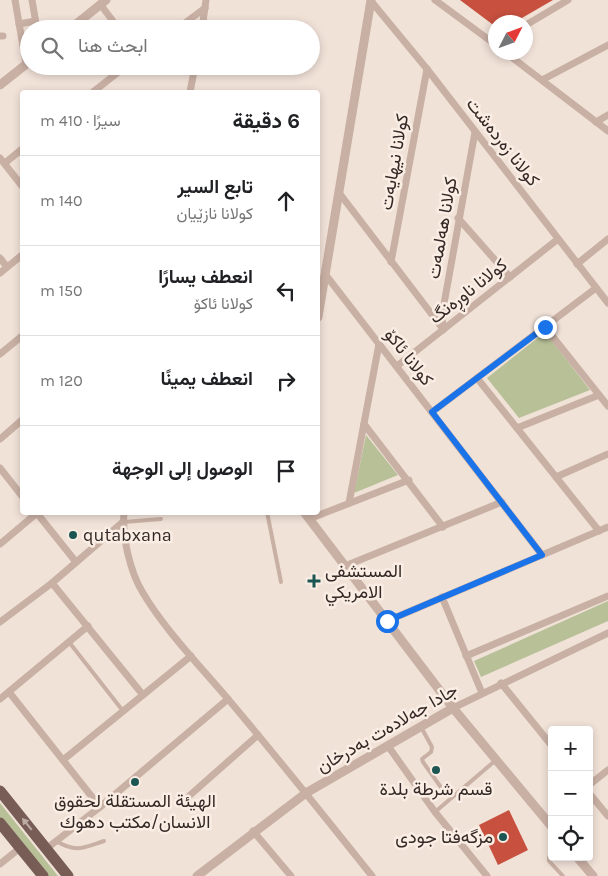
<!DOCTYPE html>
<html lang="ar">
<head>
<meta charset="utf-8">
<style>
	body { margin:0; font-family:Karla,Vazirmatn,sans-serif; background:#f2f2f2; color:#202124; direction:rtl }
	.controls { position:absolute; right:15px; bottom:15px; display:grid; overflow:hidden; border-radius:5px; box-shadow:0 2px 8px #0003 }
	.controls button { width:45px; height:45px; display:grid; place-items:center; padding:0; border:0; border-bottom:1px solid #e0e0e0; background:#fff; color:#202124; font:25px sans-serif }
	.compass { position:absolute; left:488px; top:15px; width:45px; height:45px; border-radius:50%; background:#fff; box-shadow:0 2px 8px #0003; rotate:48deg }
	.stop { position:absolute; width:15px; height:15px; margin:-11px; border:4px solid #1a73e8; border-radius:50%; background:#fff }
	.stop.end { background:#1a73e8; border-color:#fff; box-shadow:0 1px 5px #0008 }
	.list { margin:0; padding:0; list-style:none }
	h2 { display:flex; justify-content:space-between; align-items:center; height:65px; margin:0; padding:0 20px; font-size:21px }
	h2 small { font-size:16px; font-weight:400; color:#757577 }
	.list li { display:grid; grid-template-columns:32px 1fr auto; gap:15px; align-items:center; box-sizing:border-box; height:90px; padding:0 20px; border-top:1px solid #e0e0e0 }
	.list b { display:block; font-size:19px; white-space:nowrap }
	.list p { margin:0; font-size:16px; white-space:nowrap; color:#757577 }
	.list em { font-size:16px; font-style:normal; color:#757577 }
	.icon { flex:none; width:28px; height:28px; fill:none; stroke:currentColor; stroke-width:2; stroke-linecap:round; stroke-linejoin:round }
	.map { position:relative; flex:none; width:608px; height:876px; overflow:hidden; direction:ltr }
	.search { position:absolute; background:#fff; box-shadow:0 2px 8px #0003; left:20px; top:20px; width:300px; height:55px; display:flex; align-items:center; gap:12px; box-sizing:border-box; padding:0 18px; border-radius:28px; color:#757577; font-size:19px }
	.panel { position:absolute; background:#fff; box-shadow:0 2px 8px #0003; left:20px; top:90px; width:300px; height:425px; border-radius:5px; direction:rtl }
	.map>svg:first-child { display:block }
	.green { fill:#b8c098 }
	.building { fill:#c8503f }
	.lines { fill:none; stroke-linecap:round; stroke-linejoin:round }
	.service { stroke:#c9b0a4; stroke-width:4 }
	.minor { stroke:#c9b0a4; stroke-width:7 }
	.tertiary { stroke:#c9b0a4; stroke-width:9 }
	.primary { stroke:#775d56; stroke-width:11 }
	.oneway { fill:#beaca4 }
	.route { stroke:#1a73e8; stroke-width:6 }
	.poi-dot { fill:#1b5653; stroke:#f9ede4; stroke-width:2 }
	.labels { text-anchor:middle; stroke-width:5; stroke-linejoin:round; paint-order:stroke }
	.street-label { font-size:18px; fill:#342926; stroke:#f9ede4 }
	.poi-label { font-size:18px; fill:#342926; stroke:#f9ede4; text-anchor:start }
</style>
</head>
<body>
<div class="map">
<svg width="608" height="876" viewBox="0 0 608 876">
	<rect width="100%" height="100%" fill="#f1e2d8"/>
	<g class="green">
		<polygon points="545,332 590,390 519,418 487,378"/>
		<polygon points="366,435 398,475 354,493"/>
		<polygon points="608,601 608,621 481,677 474,661"/>
		<polygon points="0,803 58,876 47,876 0,817"/>
	</g>
	<g class="building">
		<polygon points="460,0 553,0 515,22 496,22 496,27"/>
		<polygon points="509,810 528,850 498,865 479,825"/>
	</g>
	<g class="lines">
		<g class="service">
			<polyline points="267,512 281,582"/>
			<polyline points="124,522 161,519"/>
			<polyline points="69,642 123,711"/>
			<polyline points="421,727 432,747 431,752 422,759 423,762 445,793"/>
			<polyline points="435,812 496,760"/>
			<path d="M56 841C76 853 83 848 104 841"/>
			<polyline points="552,854 549,857 549,861 563,876"/>
		</g>
		<g class="minor">
			<polyline points="15,0 26,64"/>
			<polyline points="32,0 37,29"/>
			<polyline points="435,0 496,45"/>
			<polyline points="371,1 427,69 608,303"/>
			<polyline points="100,4 119,29"/>
			<polyline points="19,24 35,21"/>
			<polyline points="526,25 568,0"/>
			<polyline points="177,29 205,8"/>
			<polyline points="202,29 206,0"/>
			<polyline points="0,36 3,36"/>
			<polyline points="505,52 608,131"/>
			<polyline points="542,80 608,45"/>
			<polyline points="93,92 126,66"/>
			<polyline points="190,92 195,66"/>
			<polyline points="596,122 608,115"/>
			<polyline points="0,158 22,186"/>
			<polyline points="5,163 22,149"/>
			<polyline points="340,194 443,329"/>
			<polyline points="458,218 510,277"/>
			<polyline points="0,258 7,267"/>
			<polyline points="391,262 427,69"/>
			<polyline points="577,264 608,239"/>
			<polyline points="0,273 22,255"/>
			<polyline points="325,274 542,555"/>
			<polyline points="545,327 608,406"/>
			<polyline points="443,330 442,315 475,132"/>
			<polyline points="0,354 22,336"/>
			<polyline points="397,366 558,239"/>
			<polyline points="477,378 599,531"/>
			<polyline points="432,412 596,288"/>
			<polyline points="364,424 443,527"/>
			<polyline points="517,428 599,395"/>
			<polyline points="0,439 22,420"/>
			<polyline points="0,468 22,496"/>
			<polyline points="556,477 608,454"/>
			<polyline points="349,503 379,344"/>
			<polyline points="36,512 76,562"/>
			<path d="M124 512C122 537 130 572 143 593 165 630 200 666 228 699 277 757 325 817 372 876"/>
			<polyline points="309,519 409,480"/>
			<polyline points="0,544 37,513"/>
			<polyline points="345,566 502,502"/>
			<polyline points="52,583 143,695"/>
			<polyline points="442,597 482,693"/>
			<polyline points="387,621 608,527"/>
			<polyline points="0,622 52,583 123,522"/>
			<polyline points="466,656 608,596"/>
			<polyline points="501,683 552,746"/>
			<polyline points="9,692 100,807"/>
			<polyline points="0,699 88,626"/>
			<polyline points="453,708 608,633"/>
			<polyline points="388,746 435,812 487,876"/>
			<polyline points="63,760 191,656"/>
			<polyline points="589,785 608,770"/>
			<polyline points="589,793 608,816"/>
			<polyline points="180,804 258,735"/>
			<polyline points="253,831 291,876"/>
			<polyline points="46,849 100,807 228,699"/>
			<polyline points="0,864 20,848"/>
		</g>
		<g class="tertiary">
			<polyline points="70,29 106,0"/>
			<polyline points="0,85 29,62"/>
			<polyline points="318,317 371,0"/>
			<polyline points="304,512 453,708 552,827"/>
			<polyline points="577,857 593,876"/>
			<polyline points="197,876 306,793 453,708"/>
		</g>
		<g class="primary">
			<polyline points="0,791 68,876"/>
			<polyline points="0,823 43,876"/>
		</g>
	</g>
	<defs><path id="oneway-solid" d="M-6-.8H1V-3.2L6.5 0L1 3.2V.8H-6Z" transform="scale(1.25)"/></defs>
	<use class="oneway" href="#oneway-solid" transform="translate(27 824) rotate(-129)"/>
	<g class="lines">
		<polyline class="route" points="387,621 542,555 432,412 545,327"/>
	</g>
	<g class="poi-dot">
		<circle cx="73" cy="535" r="5"/>
		<path d="M311.5 573.5h5v5h5v5h-5v5h-5v-5h-5v-5h5z"/>
		<circle cx="436" cy="770" r="5"/>
		<circle cx="135" cy="782" r="5"/>
		<circle cx="503" cy="837" r="5"/>
	</g>
	<g class="labels">
		<g class="street-label">
			<text transform="translate(503 142) rotate(52)" y="6">کولانا زەردەشت</text>
			<text transform="translate(394 162) rotate(-80)" y="6">کولانا نیهایەت</text>
			<text transform="translate(442 228) rotate(-80)" y="6">کولانا هەلمەت</text>
			<text transform="translate(468 291) rotate(-38)" y="6">کولانا ناوڕەنگ</text>
			<text transform="translate(409 357) rotate(52)" y="6">کولانا ئاکۆ</text>
			<text transform="translate(387 728) rotate(-30)" y="6">جادا جەلادەت بەدرخان</text>
		</g>
		<g class="poi-label">
			<text x="83" y="541">qutabxana</text>
			<text x="325" y="577">المستشفى<tspan x="325" dy="21">الامريكي</tspan></text>
			<text x="436" y="795" text-anchor="middle">قسم شرطة بلدة</text>
			<text x="135" y="807" text-anchor="middle">الهيئة المستقلة لحقوق<tspan x="135" dy="21">الانسان/مكتب دهوك</tspan></text>
			<text x="493" y="843" text-anchor="end">مزگەفتا جودی</text>
		</g>
	</g>
</svg>
<div class="controls">
<button>+</button>
<button>−</button>
<button><svg class="icon" aria-label="locate" viewBox="0 0 24 24"><circle cx="12" cy="12" r="6"/><path d="M12 2v4M12 18v4M2 12h4M18 12h4"/></svg></button>
</div>
<svg class="compass" viewBox="-18 -18 36 36"><path d="M0-13l5 13h-10z" fill="#e53935"/><path d="M0 13l5-13h-10z" fill="#757577"/></svg>
<div class="stop" style="left:387px;top:621px"></div>
<div class="stop end" style="left:545px;top:327px"></div>
<div class="search"><svg class="icon" aria-label="search" viewBox="0 0 24 24"><circle cx="10" cy="10" r="6"/><path d="M15 15l6 6"/></svg>ابحث هنا</div>
<section class="panel">
<h2>6 دقيقة<small>سيرًا · 410 m</small></h2>
<ul class="list">
<li><svg class="icon" aria-label="ahead" viewBox="0 0 24 24"><path d="M12 20V5M6 11l6-6 6 6"/></svg><div><b>تابع السير</b><p>کولانا نازێیان</p></div><em>140 m</em></li>
<li><svg class="icon" aria-label="left" viewBox="0 0 24 24"><path d="M17 20v-9H6M10 6l-5 5 5 5"/></svg><div><b>انعطف يسارًا</b><p>کولانا ئاکۆ</p></div><em>150 m</em></li>
<li><svg class="icon" aria-label="right" viewBox="0 0 24 24"><path d="M7 20v-9h11M14 6l5 5-5 5"/></svg><div><b>انعطف يمينًا</b></div><em>120 m</em></li>
<li><svg class="icon" aria-label="arrive" viewBox="0 0 24 24"><path d="M6 21V4h12l-3 4 3 4H6"/></svg><div><b>الوصول إلى الوجهة</b></div></li>
</ul>
</section>
</div>
</body>
</html>
